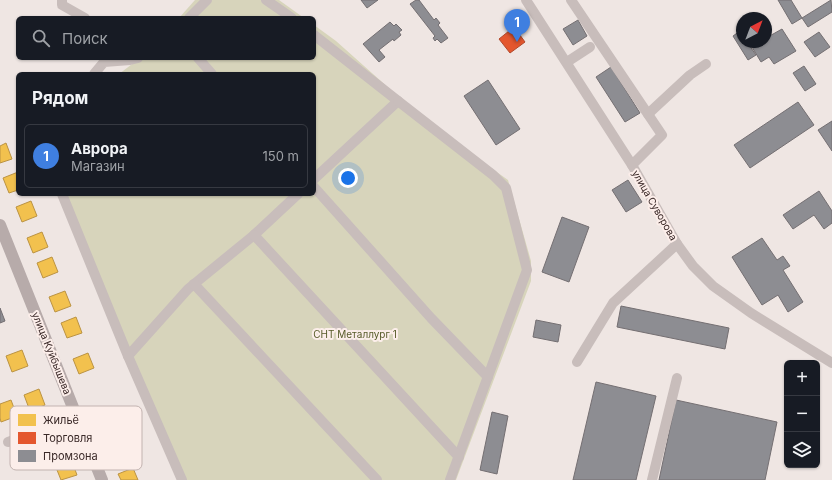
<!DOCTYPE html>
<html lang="ru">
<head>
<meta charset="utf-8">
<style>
	body { margin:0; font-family:Inter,sans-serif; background:#242831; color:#f1f3f6 }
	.controls { position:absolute; right:12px; bottom:12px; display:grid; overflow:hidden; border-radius:6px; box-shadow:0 1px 3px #0004 }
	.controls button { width:36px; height:36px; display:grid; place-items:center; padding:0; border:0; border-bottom:1px solid #363941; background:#171b24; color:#f1f3f6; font:20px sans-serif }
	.compass { position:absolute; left:736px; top:12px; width:36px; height:36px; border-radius:50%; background:#171b24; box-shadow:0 1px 3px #0004; rotate:42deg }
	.you { position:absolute; left:348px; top:178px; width:14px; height:14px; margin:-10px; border:3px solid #fff; border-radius:50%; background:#1a73e8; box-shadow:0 0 0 6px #1a73e833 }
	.badge { display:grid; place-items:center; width:26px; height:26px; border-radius:50%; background:#796b69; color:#fff; font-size:13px; font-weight:700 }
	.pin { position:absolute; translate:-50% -33px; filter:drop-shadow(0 1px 2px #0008) }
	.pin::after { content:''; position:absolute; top:21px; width:14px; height:12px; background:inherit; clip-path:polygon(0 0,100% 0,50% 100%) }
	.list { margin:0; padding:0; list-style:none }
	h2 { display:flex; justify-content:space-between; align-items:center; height:52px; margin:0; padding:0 16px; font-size:17px }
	h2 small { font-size:13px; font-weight:400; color:#9ea1a6 }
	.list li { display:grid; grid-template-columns:26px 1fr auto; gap:12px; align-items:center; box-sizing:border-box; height:64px; margin:0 8px 8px; padding:0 8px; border:1px solid #363941; border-radius:6px }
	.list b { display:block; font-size:15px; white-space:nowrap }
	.list p { margin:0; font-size:13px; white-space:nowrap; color:#9ea1a6 }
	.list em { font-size:13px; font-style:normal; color:#9ea1a6 }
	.icon { flex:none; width:22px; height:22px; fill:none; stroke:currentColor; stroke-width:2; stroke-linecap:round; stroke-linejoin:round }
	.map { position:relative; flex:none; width:832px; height:480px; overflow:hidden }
	.search { position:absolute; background:#171b24; box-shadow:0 1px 3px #0004; left:16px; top:16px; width:300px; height:44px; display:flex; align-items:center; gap:10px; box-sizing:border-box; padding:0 14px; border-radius:6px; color:#9ea1a6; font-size:15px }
	.panel { position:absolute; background:#171b24; box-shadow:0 1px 3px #0004; left:16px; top:72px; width:300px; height:124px; border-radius:6px }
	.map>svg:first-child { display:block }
	.green { fill:#d7d4bb }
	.homes { fill:#f2c14e; stroke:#bb9343 }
	.shops { fill:#e4572e; stroke:#b1492c }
	.industry { fill:#8d8d92; stroke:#746f72 }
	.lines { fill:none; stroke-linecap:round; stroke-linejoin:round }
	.minor { stroke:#c8bdbb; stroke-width:10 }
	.major { stroke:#b7abaa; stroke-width:12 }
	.labels { text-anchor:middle; stroke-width:4; stroke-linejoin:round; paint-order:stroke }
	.street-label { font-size:10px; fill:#3a2928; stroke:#fceeea }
	.park-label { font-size:10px; fill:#575b29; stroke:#fceeea }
	.key { fill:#fceeea; stroke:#c2b3b0; stroke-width:1 }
	.key-label { font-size:11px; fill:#3a2928 }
</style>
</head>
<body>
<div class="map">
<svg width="832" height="480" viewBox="0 0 832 480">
	<rect width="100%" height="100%" fill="#efe6e3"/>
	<g class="green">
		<polygon points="195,0 279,0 304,18 179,18"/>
		<polygon points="314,25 336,41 428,123 508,180 531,261 531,281 456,480 182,480 65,194 314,194 314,74 119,74 140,58 314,58"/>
	</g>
	<g class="homes">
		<polygon points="6,143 12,159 0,163 0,146"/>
		<polygon points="18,172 18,190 9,193 3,178"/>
		<polygon points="31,201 37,216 22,222 16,207"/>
		<polygon points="42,232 48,247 33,253 27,238"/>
		<polygon points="52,257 58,272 43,278 37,263"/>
		<polygon points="65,291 71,306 55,312 49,297"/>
		<polygon points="76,317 82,333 67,338 61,323"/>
		<polygon points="22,350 28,366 12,372 6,356"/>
		<polygon points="88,353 94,368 79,374 73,359"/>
		<polygon points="39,389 45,405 30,411 24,395"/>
		<polygon points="11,400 17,416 1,422 0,418 0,404"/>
		<polygon points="71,459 77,475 61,480 55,465"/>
		<polygon points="133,468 138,480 121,480 118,474"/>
	</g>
	<polygon class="shops" points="514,27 525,42 510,53 499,39"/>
	<g class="industry">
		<polygon points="361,0 378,0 367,8"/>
		<polygon points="416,0 419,0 434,20 436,18 440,23 438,25 448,38 441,43 437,39 435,41 433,38 435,36 410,4"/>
		<polygon points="778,0 791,0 802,18 792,24"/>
		<polygon points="831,0 832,12 808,27 802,18"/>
		<polygon points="578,20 587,36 573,45 563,29"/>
		<polygon points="390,22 394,26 396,24 402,30 399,32 401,35 394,41 393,39 379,50 385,57 379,62 363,44"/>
		<polygon points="782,29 796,51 774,64 769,57 761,62 752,47 760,42 766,42 766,38"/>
		<polygon points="740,31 742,34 742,42 747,42 756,55 748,60 733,36"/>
		<polygon points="819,32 830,47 815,57 804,42"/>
		<polygon points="804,66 816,84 805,91 793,73"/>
		<polygon points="611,67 640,113 625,122 596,77"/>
		<polygon points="488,80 520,129 496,145 464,96"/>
		<polygon points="798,102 814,125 750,168 734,145"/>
		<polygon points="832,121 832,151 818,130"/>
		<polygon points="628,180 642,202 626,212 612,190"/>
		<polygon points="819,191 832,211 832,223 824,229 814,215 793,229 783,215"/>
		<polygon points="562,217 589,227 569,282 542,272"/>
		<polygon points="762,238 777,260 783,256 790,266 783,270 803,302 788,312 778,295 762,305 732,257"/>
		<polygon points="621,306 729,328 725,349 617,327"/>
		<polygon points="0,308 5,321 0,323"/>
		<polygon points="536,320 561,325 558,342 533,337"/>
		<polygon points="596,382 656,396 636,480 573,480"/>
		<polygon points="676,400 777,422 765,480 659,480"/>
		<polygon points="492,412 508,416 497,474 480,470"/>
	</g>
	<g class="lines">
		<g class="minor">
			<polyline points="62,0 62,5 85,18"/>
			<polyline points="266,0 292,18"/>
			<polyline points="526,0 632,165 677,244 693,266 713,286 751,313 832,363"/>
			<polyline points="571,0 662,135 632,165"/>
			<polyline points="189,18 207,0"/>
			<polyline points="314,35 398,101 314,179"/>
			<polyline points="198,58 212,74"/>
			<polyline points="567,62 590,47"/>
			<polyline points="94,74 104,62 130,60 138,58"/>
			<polyline points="398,101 493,175 506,188 527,270 450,480"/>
			<polyline points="648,114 690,75 706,64"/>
			<polyline points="314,187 431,318 488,377"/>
			<polyline points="62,194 128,356 188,289 254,235 298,194"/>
			<polyline points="254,235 459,457"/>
			<polyline points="194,284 377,480"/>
			<polyline points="128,356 182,480"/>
			<polyline points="577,362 613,303 677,244"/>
			<polyline points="8,442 78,417"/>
			<polyline points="652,480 677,378"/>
		</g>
		<polyline class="major" points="0,225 102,480"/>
	</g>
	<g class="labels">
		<g class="street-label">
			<text transform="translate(655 205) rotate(60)" y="4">улица Суворова</text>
			<text transform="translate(52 353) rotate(68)" y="4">улица Куйбышева</text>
		</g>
		<g class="park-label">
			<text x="355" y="338">СНТ Металлург 1</text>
		</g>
	</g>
	<rect x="10" y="406" width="132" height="64" rx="6" class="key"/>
	<rect x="18" y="414" width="18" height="12" fill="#f2c14e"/>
	<rect x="18" y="432" width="18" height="12" fill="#e4572e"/>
	<rect x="18" y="450" width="18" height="12" fill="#8d8d92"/>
	<g class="key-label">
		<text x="43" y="424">Жильё</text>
		<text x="43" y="442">Торговля</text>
		<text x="43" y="460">Промзона</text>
	</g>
</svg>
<div class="controls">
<button>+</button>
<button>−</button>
<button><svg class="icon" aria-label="layers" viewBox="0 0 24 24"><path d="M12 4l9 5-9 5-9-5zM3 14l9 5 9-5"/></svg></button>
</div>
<svg class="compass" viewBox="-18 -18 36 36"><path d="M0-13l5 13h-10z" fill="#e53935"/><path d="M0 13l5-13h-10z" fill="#9ea1a6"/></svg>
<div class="you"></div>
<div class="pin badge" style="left:517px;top:42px;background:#3f7fe0">1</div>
<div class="search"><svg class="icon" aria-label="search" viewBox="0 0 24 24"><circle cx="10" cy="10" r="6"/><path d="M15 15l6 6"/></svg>Поиск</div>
<section class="panel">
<h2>Рядом<small></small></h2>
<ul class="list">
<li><span class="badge" style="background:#3f7fe0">1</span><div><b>Аврора</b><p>Магазин</p></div><em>150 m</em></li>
</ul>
</section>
</div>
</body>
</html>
